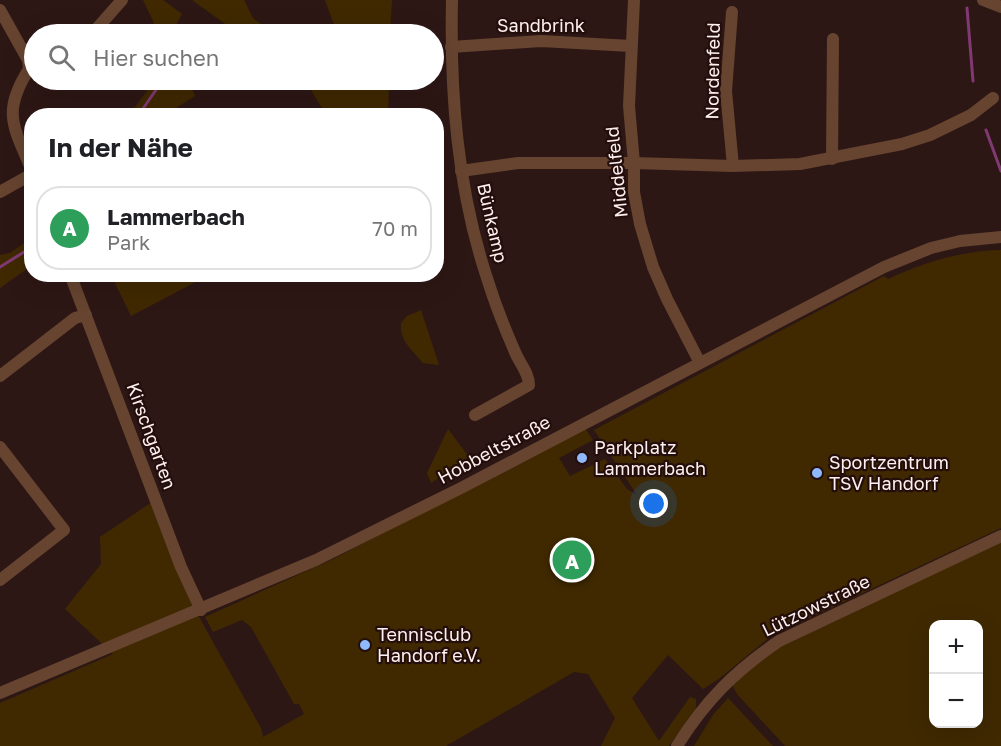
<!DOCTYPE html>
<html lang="de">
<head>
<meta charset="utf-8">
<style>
	body { margin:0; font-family:"Golos Text",sans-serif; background:#f6f6f6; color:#202124 }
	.controls { position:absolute; right:18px; bottom:18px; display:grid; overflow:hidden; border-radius:12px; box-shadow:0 6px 24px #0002 }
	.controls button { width:54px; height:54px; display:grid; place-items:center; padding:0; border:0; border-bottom:2px solid #e0e0e0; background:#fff; color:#202124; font:30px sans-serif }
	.you { position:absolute; left:654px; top:504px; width:21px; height:21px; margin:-15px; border:4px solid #fff; border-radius:50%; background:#1a73e8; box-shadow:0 0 0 9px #1a73e833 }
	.badge { display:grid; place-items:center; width:39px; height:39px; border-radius:50%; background:#db2777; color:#fff; font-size:20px; font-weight:700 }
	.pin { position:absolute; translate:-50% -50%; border:3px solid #fff; box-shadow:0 2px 6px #0006 }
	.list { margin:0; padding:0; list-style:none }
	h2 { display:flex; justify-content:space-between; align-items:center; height:78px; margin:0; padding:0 24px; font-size:26px }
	h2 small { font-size:20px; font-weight:400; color:#757577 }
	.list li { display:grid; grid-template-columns:39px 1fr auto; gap:18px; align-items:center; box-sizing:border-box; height:84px; margin:0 12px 12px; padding:0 12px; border:2px solid #e0e0e0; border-radius:24px }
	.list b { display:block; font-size:22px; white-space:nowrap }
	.list p { margin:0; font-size:20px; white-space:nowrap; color:#757577 }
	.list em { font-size:20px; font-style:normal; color:#757577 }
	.icon { flex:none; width:33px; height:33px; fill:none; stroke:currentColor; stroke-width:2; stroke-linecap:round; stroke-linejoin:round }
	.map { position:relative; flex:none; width:1001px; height:746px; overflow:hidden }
	.search { position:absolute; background:#fff; box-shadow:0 6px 24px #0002; left:24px; top:24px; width:420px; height:66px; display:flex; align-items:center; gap:15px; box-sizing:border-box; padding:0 21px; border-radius:33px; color:#757577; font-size:22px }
	.panel { position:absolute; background:#fff; box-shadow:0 6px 24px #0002; left:24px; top:108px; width:420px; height:174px; border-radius:24px }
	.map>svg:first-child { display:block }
	.green { fill:#402900; fill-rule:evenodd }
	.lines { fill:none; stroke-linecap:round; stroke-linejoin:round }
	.stream { stroke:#823973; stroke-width:3 }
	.minor { stroke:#664430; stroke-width:12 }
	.poi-dot { fill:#90b8fd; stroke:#230e0c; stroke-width:2 }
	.labels { text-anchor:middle; stroke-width:4.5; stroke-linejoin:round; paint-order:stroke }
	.street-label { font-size:18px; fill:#fef0ef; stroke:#230e0c }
	.poi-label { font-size:18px; fill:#fef0ef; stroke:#230e0c; text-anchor:start }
</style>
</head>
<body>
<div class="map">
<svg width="1001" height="746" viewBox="0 0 1001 746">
	<rect width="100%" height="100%" fill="#2d1715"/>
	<g class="green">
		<polygon points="143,0 163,0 182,14 171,34 156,34 153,21"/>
		<polygon points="192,0 244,0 253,18 274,34 239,34"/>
		<polygon points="325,0 392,0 390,34 334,34 337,33"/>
		<polygon points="155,80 188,80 195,96 165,115 129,115"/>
		<polygon points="305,80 389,80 388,115 326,115"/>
		<polygon points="31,238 31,266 0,288 0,255 10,253"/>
		<path d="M1001 250V528L771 636 720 678 703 689 668 655 632 698 659 741 690 697 696 699V708L669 746H601L615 718 588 674 574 672 446 746H0V703L113 654 65 609 101 564 100 537 152 502 194 608 261 728 263 737 304 714 299 704H294L251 627 242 620 213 632 205 617 331 560 585 428 593 440 559 458 570 476 605 459 627 489 637 495 594 430 884 276 888 279C925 262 960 251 1001 250Z"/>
		<polygon points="111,275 209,275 131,316"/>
		<path d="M421 310 439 365 423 363C413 351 399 340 401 323L407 316Z"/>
		<polygon points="448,429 469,457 431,483 427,473"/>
		<path d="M1001 542V746H785L737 694 732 685 760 660 783 645ZM934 624H978V724H934Z"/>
		<polygon points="728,698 773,746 694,746 713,715"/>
	</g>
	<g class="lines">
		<g class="stream">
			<polyline points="967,8 973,81"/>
			<polyline points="138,116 160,84"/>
			<polyline points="986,130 1001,171"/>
			<polyline points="0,267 32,247"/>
		</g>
		<g class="minor">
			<path d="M452 0C450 93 457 186 486 275 494 301 504 327 515 352 520 364 529 373 529 385L475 415"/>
			<polyline points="634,0 629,106 634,163 634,192 640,224 653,267 667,299 700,363"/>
			<polyline points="983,0 1001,7"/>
			<path d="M0 10 28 60 29 69C1 113 14 127 32 171"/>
			<polyline points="732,12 726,91 733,166"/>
			<polyline points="92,34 122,0"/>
			<polyline points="451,47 541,41 631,46"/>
			<polyline points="832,159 833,39"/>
			<polyline points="461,171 518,163 634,163 733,166 800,164 902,144 930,135 971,115 993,98"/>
			<polyline points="0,192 32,174"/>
			<polyline points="70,274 181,567 201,610"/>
			<polyline points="0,376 75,318 86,315"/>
			<polyline points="0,447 64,530 0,580"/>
			<polyline points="0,693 316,560 459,489 884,267 931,248 960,241 1001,237"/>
			<path d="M677 746C705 701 735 671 779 641L1001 536"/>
		</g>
	</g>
	<g class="poi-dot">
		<circle cx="582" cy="458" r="6"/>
		<circle cx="817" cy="473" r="6"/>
		<circle cx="365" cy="645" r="6"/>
	</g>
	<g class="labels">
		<g class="street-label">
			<text x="541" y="32">Sandbrink</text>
			<text transform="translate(713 71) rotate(-89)" y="6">Nordenfeld</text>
			<text transform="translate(617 172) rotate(-96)" y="6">Middelfeld</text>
			<text transform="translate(492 223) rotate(77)" y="6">Bünkamp</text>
			<text transform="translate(151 436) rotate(70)" y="6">Kirschgarten</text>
			<text transform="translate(494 450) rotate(-28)" y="6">Hobbeltstraße</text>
			<text transform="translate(816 606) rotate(-26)" y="6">Lützowstraße</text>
		</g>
		<g class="poi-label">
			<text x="594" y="454">Parkplatz<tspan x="594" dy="21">Lammerbach</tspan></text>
			<text x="829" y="469">Sportzentrum<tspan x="829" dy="21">TSV Handorf</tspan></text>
			<text x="377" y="641">Tennisclub<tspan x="377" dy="21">Handorf e.V.</tspan></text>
		</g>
	</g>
</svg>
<div class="controls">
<button>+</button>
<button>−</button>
</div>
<div class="you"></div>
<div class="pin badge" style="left:572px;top:560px;background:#2e9e5b">A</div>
<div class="search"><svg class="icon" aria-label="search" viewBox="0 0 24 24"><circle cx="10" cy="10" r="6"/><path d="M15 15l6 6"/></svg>Hier suchen</div>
<section class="panel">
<h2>In der Nähe<small></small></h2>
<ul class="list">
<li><span class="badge" style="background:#2e9e5b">A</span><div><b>Lammerbach</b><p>Park</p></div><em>70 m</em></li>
</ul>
</section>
</div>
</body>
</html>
